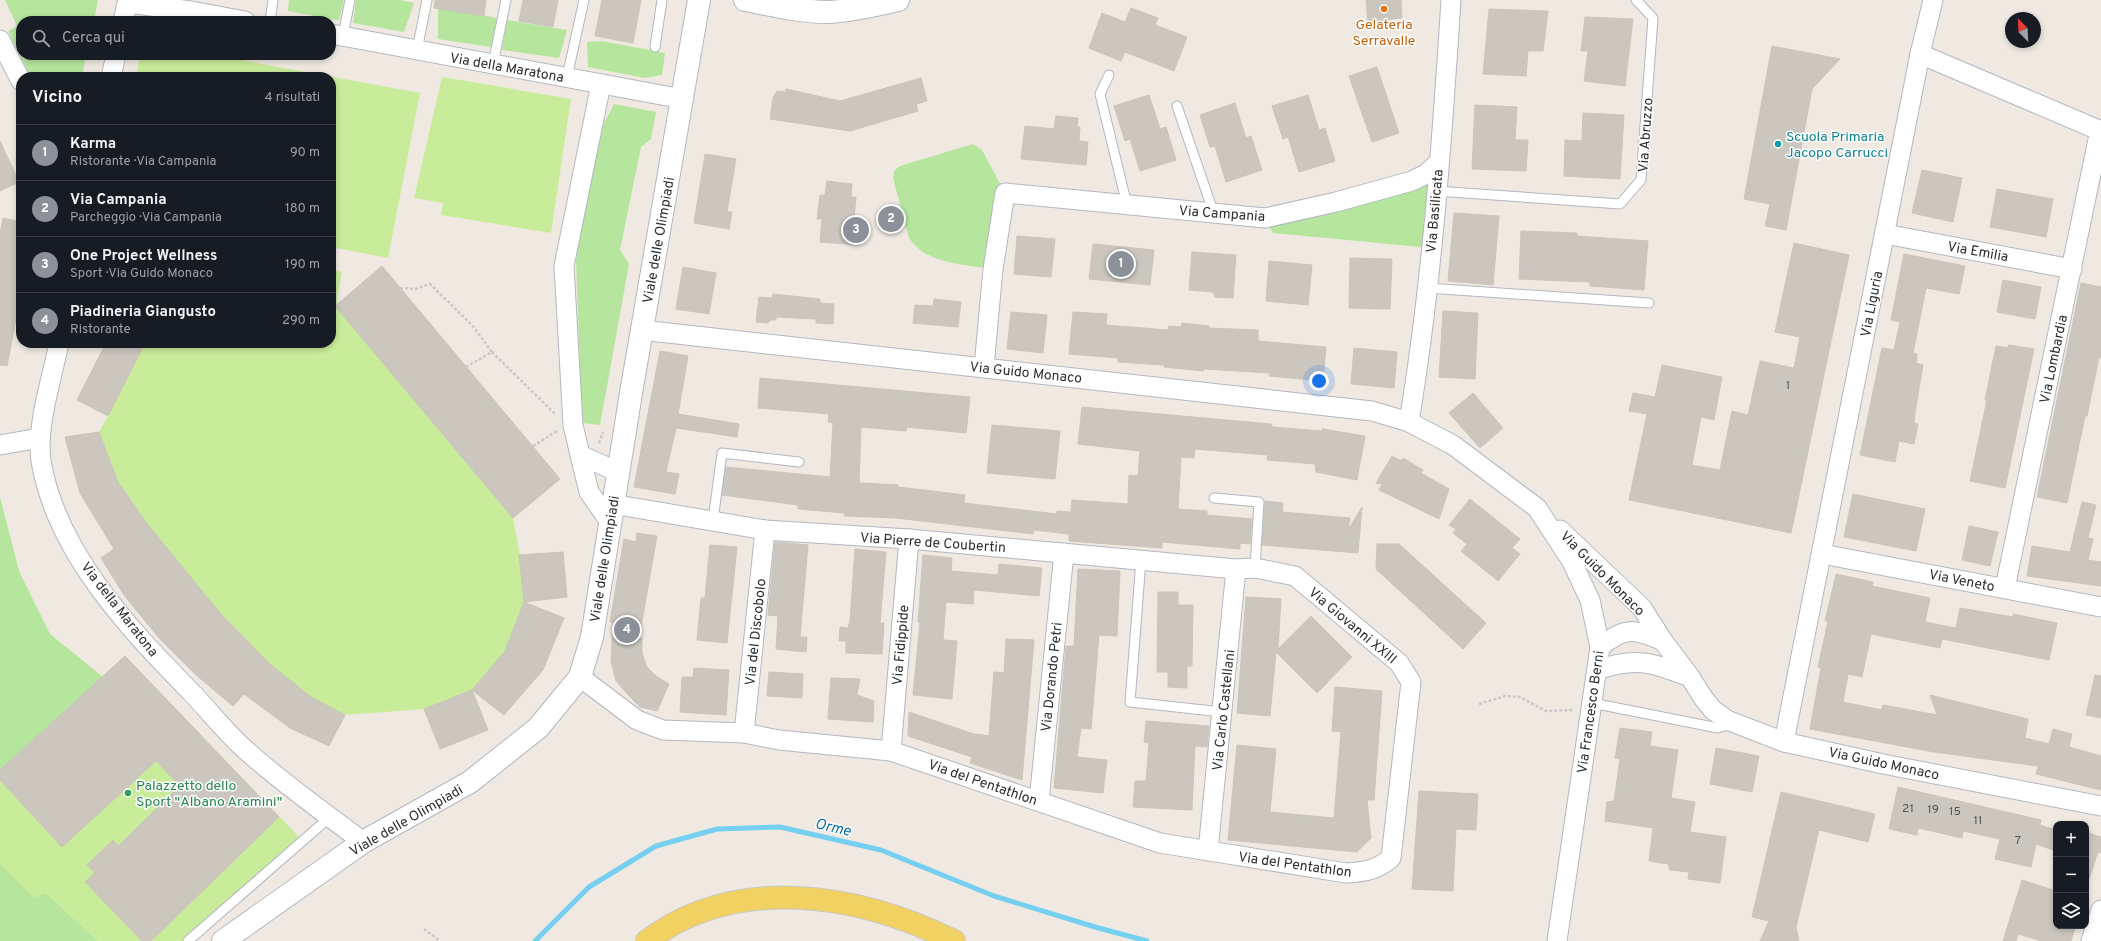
<!DOCTYPE html>
<html lang="it">
<head>
<meta charset="utf-8">
<style>
	body { margin:0; font-family:Overpass,sans-serif; background:#20242c; color:#f1f3f6 }
	.controls { position:absolute; right:12px; bottom:12px; display:grid; overflow:hidden; border-radius:8px; box-shadow:0 2px 6px #0003 }
	.controls button { width:36px; height:36px; display:grid; place-items:center; padding:0; border:0; border-bottom:1px solid #363941; background:#171b24; color:#f1f3f6; font:20px sans-serif }
	.compass { position:absolute; left:2005px; top:12px; width:36px; height:36px; border-radius:50%; background:#171b24; box-shadow:0 2px 6px #0003; rotate:336deg }
	.you { position:absolute; left:1319px; top:381px; width:14px; height:14px; margin:-10px; border:3px solid #fff; border-radius:50%; background:#1a73e8; box-shadow:0 0 0 6px #1a73e833 }
	.badge { display:grid; place-items:center; width:26px; height:26px; border-radius:50%; background:#8c9099; color:#fff; font-size:13px; font-weight:700 }
	.pin { position:absolute; translate:-50% -50%; border:2px solid #fff; box-shadow:0 1px 4px #0006 }
	.list { margin:0; padding:0; list-style:none }
	h2 { display:flex; justify-content:space-between; align-items:center; height:52px; margin:0; padding:0 16px; font-size:17px }
	h2 small { font-size:13px; font-weight:400; color:#9ea1a6 }
	.list li { display:grid; grid-template-columns:26px 1fr auto; gap:12px; align-items:center; box-sizing:border-box; height:56px; padding:0 16px; border-top:1px solid #363941 }
	.list b { display:block; font-size:15px; white-space:nowrap }
	.list p { margin:0; font-size:13px; white-space:nowrap; color:#9ea1a6 }
	.list em { font-size:13px; font-style:normal; color:#9ea1a6 }
	.icon { flex:none; width:22px; height:22px; fill:none; stroke:currentColor; stroke-width:2; stroke-linecap:round; stroke-linejoin:round }
	.map { position:relative; flex:none; width:2101px; height:941px; overflow:hidden }
	.search { position:absolute; background:#171b24; box-shadow:0 2px 6px #0003; left:16px; top:16px; width:320px; height:44px; display:flex; align-items:center; gap:10px; box-sizing:border-box; padding:0 14px; border-radius:16px; color:#9ea1a6; font-size:15px }
	.panel { position:absolute; background:#171b24; box-shadow:0 2px 6px #0003; left:16px; top:72px; width:320px; height:276px; border-radius:16px }
	.map>svg:first-child { display:block }
	.green { fill:#b6e59e }
	.pitch { fill:#c9ec9a }
	.lines { fill:none; stroke-linecap:round; stroke-linejoin:round }
	.stream { stroke:#75cff0; stroke-width:5 }
	.building { fill:#cbc7bf; stroke:#cbc5ba }
	.service-casing { stroke:#b4b7c1; stroke-width:11 }
	.minor-casing { stroke:#b4b7c1; stroke-width:21 }
	.tertiary-casing { stroke:#b4b7c1; stroke-width:24 }
	.primary-casing { stroke:#c9c9c9; stroke-width:24 }
	.path { stroke:#c9c9c9; stroke-width:2.5; stroke-dasharray:3 2; stroke-linecap:butt }
	.service { stroke:#fff; stroke-width:9 }
	.minor { stroke:#fff; stroke-width:19 }
	.tertiary { stroke:#fff; stroke-width:22 }
	.primary { stroke:#f2d163; stroke-width:22 }
	.food-dot { fill:#e8710a; stroke:#fff; stroke-width:1.5 }
	.culture-dot { fill:#0f9aa8; stroke:#fff; stroke-width:1.5 }
	.leisure-dot { fill:#2e9e5b; stroke:#fff; stroke-width:1.5 }
	.labels { text-anchor:middle; stroke-width:3; stroke-linejoin:round; paint-order:stroke }
	.number-label { font-size:12px; fill:#555452 }
	.food-label { font-size:14px; fill:#c56008; stroke:#fff }
	.street-label { font-size:14px; fill:#2e2e2e; stroke:#fff }
	.culture-label { font-size:14px; fill:#0d838f; stroke:#fff; text-anchor:start }
	.leisure-label { font-size:14px; fill:#27864d; stroke:#fff; text-anchor:start }
	.water-label { font-size:15px; font-style:italic; fill:#0d6fa3; stroke:#fff }
</style>
</head>
<body>
<div class="map">
<svg width="2101" height="941" viewBox="0 0 2101 941">
	<rect width="100%" height="100%" fill="#efe9e1"/>
	<g class="green">
		<polygon points="5,0 98,0 94,21 21,21 21,55 86,55 82,77 31,77 8,31 17,26"/>
		<polygon points="289,0 344,0 339,20 336,20 288,11"/>
		<polygon points="356,0 400,0 414,3 404,32 353,23"/>
		<polygon points="438,7 497,18 491,47 438,39"/>
		<polygon points="507,20 567,30 559,58 502,50"/>
		<polygon points="602,41 665,53 662,75 645,78 588,67 587,42"/>
		<polygon points="614,104 656,112 651,139 641,147 620,250 629,264 600,425 582,423 576,260 598,135"/>
		<path d="M973 144 982 150 1005 193 993 269C964 264 927 265 909 238L893 178 894 171 900 166Z"/>
		<polygon points="1438,163 1431,248 1273,233 1265,218"/>
		<polygon points="0,497 19,571 50,634 103,677 0,775"/>
		<polygon points="0,861 46,893 98,941 0,941"/>
	</g>
	<g class="pitch">
		<polygon points="140,55 214,55 420,93 388,258 331,247 331,77 136,77"/>
		<polygon points="442,77 571,99 551,233 441,215 443,203 414,198"/>
		<path d="M382 266 560 479 513 518 520 555 563 552 567 597 524 602 564 618 473 691 488 730 440 749 424 709 345 715 244 694 233 706C193 673 154 637 124 594 115 583 109 570 101 558L114 549 80 493 65 437 99 432 108 416 77 400 106 343H331V269L342 272 336 305Z"/>
		<polygon points="125,656 303,841 188,941 98,941 46,893 34,898 0,864 0,770"/>
	</g>
	<g class="lines">
		<polyline class="stream" points="535,941 589,887 656,846 717,829 780,827 881,850 994,896 1095,927 1147,941"/>
	</g>
	<g class="building">
		<polygon points="435,0 486,0 484,16 434,8"/>
		<polygon points="523,0 558,0 553,27 519,21"/>
		<polygon points="602,0 641,0 633,43 595,36"/>
		<polygon points="1366,0 1401,0 1402,18 1368,22"/>
		<polygon points="1131,8 1158,18 1155,25 1187,37 1174,71 1125,52 1121,61 1089,48 1102,13 1125,22"/>
		<polygon points="1489,9 1548,11 1543,51 1528,51 1526,76 1483,74"/>
		<polygon points="1585,17 1633,19 1625,86 1584,81 1588,51 1581,51"/>
		<polygon points="1772,46 1840,59 1812,89 1786,230 1765,226 1770,204 1744,199"/>
		<polygon points="1377,67 1399,133 1372,142 1349,76"/>
		<polygon points="921,78 927,101 916,104 918,111 850,131 770,119 773,98 777,91 785,92 786,89 840,101"/>
		<polygon points="1149,95 1160,129 1166,127 1176,160 1140,171 1130,139 1125,141 1114,106"/>
		<polygon points="1308,95 1319,130 1325,128 1335,161 1299,172 1288,137 1283,139 1272,106"/>
		<polygon points="1235,103 1246,138 1251,136 1262,170 1226,182 1215,146 1210,147 1200,115"/>
		<polygon points="1475,105 1517,107 1515,140 1528,140 1526,171 1472,169"/>
		<polygon points="1583,113 1624,115 1620,179 1564,176 1565,140 1582,141"/>
		<polygon points="1056,116 1078,118 1077,127 1080,127 1079,141 1088,142 1086,165 1021,159 1025,126 1054,129"/>
		<polygon points="0,141 19,182 0,191"/>
		<polygon points="705,154 736,159 727,212 732,212 729,229 694,223"/>
		<polygon points="1922,170 1962,178 1953,222 1912,213"/>
		<polygon points="827,181 852,184 851,197 856,197 854,218 861,218 858,245 820,242 822,219 817,219 820,195 825,195"/>
		<polygon points="1997,189 2053,199 2046,237 1990,227"/>
		<polygon points="1454,213 1499,216 1493,285 1448,281"/>
		<polygon points="3,218 21,222 21,293 7,366 0,365 0,234"/>
		<polygon points="1521,231 1577,233 1577,236 1648,241 1644,290 1590,286 1590,282 1519,279"/>
		<polygon points="1017,236 1055,239 1051,277 1014,274"/>
		<polygon points="1794,243 1849,255 1791,533 1629,500 1647,414 1629,411 1633,393 1655,397 1662,365 1722,377 1714,420 1701,417 1692,465 1720,470 1732,411 1748,415 1760,361 1794,368 1800,337 1775,332"/>
		<polygon points="1093,244 1154,250 1150,285 1089,279"/>
		<polygon points="1192,252 1236,255 1233,298 1215,297 1213,292 1189,290"/>
		<polygon points="1904,254 1965,266 1959,294 1926,288 1913,353 1917,354 1916,363 1923,365 1915,413 1914,423 1918,424 1914,444 1899,441 1895,462 1860,455 1882,348 1894,350 1900,322 1891,320"/>
		<polygon points="1350,258 1392,259 1390,309 1349,308"/>
		<polygon points="1269,261 1312,265 1308,305 1266,301"/>
		<polygon points="382,266 560,479 513,518 335,306"/>
		<polygon points="683,267 716,273 709,314 676,309"/>
		<polygon points="2003,280 2041,287 2035,319 1997,312"/>
		<polygon points="2081,283 2101,287 2101,358 2099,357 2087,416 2085,416 2067,503 2037,497"/>
		<polygon points="773,294 820,299 820,303 834,304 833,324 816,323 816,319 776,317 776,320 771,320 768,323 756,322 759,297 772,298"/>
		<polygon points="934,299 961,302 958,327 913,323 915,305 933,306"/>
		<polygon points="1443,311 1478,313 1475,379 1439,377"/>
		<polygon points="1011,312 1047,315 1043,353 1007,349"/>
		<polygon points="1073,312 1107,314 1106,325 1168,330 1169,326 1181,327 1182,323 1209,326 1209,328 1258,330 1258,341 1326,347 1323,381 1269,376 1270,373 1204,369 1203,371 1164,367 1164,365 1118,362 1118,358 1069,354"/>
		<polygon points="106,343 145,343 108,416 77,400"/>
		<polygon points="2009,345 2034,349 2005,488 1970,481 1987,400 1985,400 1996,346 2007,348"/>
		<polygon points="1354,348 1397,352 1394,388 1351,384"/>
		<polygon points="660,351 688,356 678,414 739,424 737,437 676,428 666,472 679,474 675,494 634,487"/>
		<polygon points="760,378 970,397 966,433 907,427 906,431 861,427 859,483 898,485 898,487 965,495 964,503 1057,514 1057,511 1071,512 1072,500 1128,504 1129,475 1138,476 1140,451 1078,444 1082,407 1271,424 1272,427 1322,431 1322,429 1365,436 1357,480 1316,472 1315,464 1267,460 1268,455 1195,449 1194,458 1181,457 1178,509 1207,511 1207,515 1252,519 1250,544 1240,543 1240,549 1162,542 1162,548 1069,541 1069,534 1034,530 1033,534 896,518 844,516 845,513 798,509 798,505 722,495 726,467 830,477 833,423 828,422 829,414 758,408"/>
		<polygon points="1473,393 1503,428 1480,448 1449,413"/>
		<polygon points="992,425 1060,431 1055,479 987,473"/>
		<polygon points="99,432 118,482 148,525 221,614 270,664 311,697 345,715 329,746 290,728 244,694 233,706 196,675 159,638 124,595 101,558 114,549 80,493 65,437"/>
		<polygon points="1392,456 1401,461 1403,458 1423,470 1421,473 1449,489 1439,519 1379,490 1382,484 1376,483"/>
		<polygon points="1853,494 1925,509 1916,551 1844,537"/>
		<polygon points="1470,499 1520,539 1512,548 1520,554 1498,581 1461,551 1467,544 1453,533 1456,529 1449,525"/>
		<polygon points="1265,501 1283,503 1282,512 1350,518 1348,530 1362,507 1358,553 1262,545"/>
		<polygon points="2082,502 2096,505 2088,538 2093,539 2088,560 2101,562 2101,586 2027,576 2032,546 2070,552"/>
		<polygon points="1969,526 1998,532 1990,566 1962,560"/>
		<polygon points="637,533 657,536 639,638 642,638 642,653 647,667 656,676 669,684 657,711 640,707 630,697 616,681 611,661 613,622 610,622 624,539 636,542"/>
		<polygon points="775,542 808,545 800,637 807,637 806,652 776,649 778,616 768,615"/>
		<polygon points="1377,544 1399,544 1486,623 1463,649 1376,569"/>
		<polygon points="710,545 737,547 727,643 697,640 701,598 705,598"/>
		<polygon points="855,549 886,552 880,623 884,623 882,654 846,653 846,641 839,641 840,627 848,628 850,621"/>
		<polygon points="563,552 567,597 524,602 519,555"/>
		<polygon points="923,555 952,558 951,571 998,575 999,564 1042,568 1039,596 974,590 973,604 946,602 943,640 957,641 952,699 913,695 920,623 918,622"/>
		<polygon points="1078,569 1120,571 1117,636 1099,635 1091,729 1081,728 1077,757 1107,760 1103,793 1054,788 1066,646 1074,646"/>
		<polygon points="1836,574 1873,582 1872,586 1930,598 1925,622 1956,628 1960,608 2013,617 2013,614 2057,623 2049,660 1942,639 1940,648 1871,634 1862,677 1848,674 1843,702 1882,710 1883,705 1937,715 1930,695 2028,719 2025,738 2049,744 2053,729 2072,734 2069,747 2101,756 2101,790 2036,774 2038,766 1934,752 1810,729 1821,668 1818,667 1828,621 1825,621"/>
		<polygon points="1158,592 1178,592 1178,605 1193,605 1192,666 1187,666 1187,688 1168,687 1168,672 1157,672"/>
		<polygon points="1246,597 1281,599 1278,649 1311,616 1352,657 1317,693 1276,652 1270,716 1237,713"/>
		<polygon points="524,602 564,618 543,670 504,715 472,690 505,651"/>
		<polygon points="1006,639 1034,640 1022,780 970,763 972,757 908,736 909,712 977,735 977,734 989,736 994,672 1004,673"/>
		<polygon points="125,656 279,817 151,941 142,941 85,882 95,873 87,865 113,840 118,846 180,786 156,761 62,847 0,780 0,770"/>
		<polygon points="694,668 729,670 726,715 680,712 682,677 693,677"/>
		<polygon points="769,672 803,674 802,698 767,696"/>
		<polygon points="2095,675 2101,676 2101,718 2086,715"/>
		<polygon points="831,678 860,679 857,695 874,701 873,722 828,719"/>
		<polygon points="1335,687 1382,691 1374,800 1367,800 1371,838 1357,852 1228,840 1237,745 1276,749 1270,812 1334,818 1341,732 1332,731"/>
		<polygon points="472,690 488,730 440,749 424,709"/>
		<polygon points="1146,721 1209,726 1207,747 1195,746 1192,810 1133,807 1135,781 1146,781 1149,743 1144,742"/>
		<polygon points="1620,728 1652,732 1650,746 1678,750 1671,798 1695,802 1690,832 1726,837 1720,883 1688,879 1689,872 1670,870 1668,864 1649,861 1653,828 1605,821 1607,802 1614,801 1620,759 1615,758"/>
		<polygon points="1716,748 1759,756 1752,792 1710,784"/>
		<polygon points="1898,787 2041,820 2040,825 2056,830 2056,851 2036,844 2031,867 1995,859 2000,839 1963,831 1962,838 1918,828 1917,835 1889,829"/>
		<polygon points="1419,791 1478,794 1476,830 1456,829 1453,891 1412,889"/>
		<polygon points="1781,792 1875,814 1868,842 1819,830 1796,927 1799,941 1760,941 1769,921 1752,917"/>
		<polygon points="2086,832 2101,837 2101,853 2098,852 2089,879 2086,879"/>
		<polygon points="2022,880 2056,891 2056,926 2076,926 2071,941 2042,941 2018,934 2016,941 2003,941"/>
	</g>
	<g class="lines">
		<g class="service-casing">
			<g id="service">
				<polyline points="270,21 273,0"/>
				<polyline points="343,36 350,0"/>
				<polyline points="655,47 662,0"/>
				<polyline points="417,50 427,0"/>
				<polyline points="493,64 506,0"/>
				<polyline points="1109,75 1100,94 1127,205"/>
				<polyline points="567,77 584,0"/>
				<polyline points="1177,106 1214,214"/>
				<polyline points="1436,191 1620,204 1641,180 1653,18 1636,0"/>
				<polyline points="1427,288 1649,303"/>
				<polyline points="1214,498 1259,502 1255,568"/>
				<polyline points="713,520 722,453 799,462"/>
				<polyline points="1141,560 1130,702 1222,712"/>
				<polyline points="1592,703 1718,728 1731,724"/>
				<polyline points="188,941 330,817"/>
			</g>
		</g>
		<g class="minor-casing">
			<g id="minor">
				<polyline points="123,21 127,3 191,11 245,21"/>
				<polyline points="331,34 683,99"/>
				<polyline points="0,40 21,81"/>
				<polyline points="1920,54 2101,131"/>
				<polyline points="111,77 116,55"/>
				<polyline points="601,84 564,266 573,425 580,455 618,472"/>
				<polyline points="1885,234 2072,269"/>
				<polyline points="641,330 1372,411 1409,422 1453,445 1537,508 1571,560 1590,600 1600,647 1557,941"/>
				<path d="M59 343C52 378 36 426 41 461 56 552 130 630 192 693 211 713 228 735 249 753 285 785 325 813 363 842"/>
				<polyline points="984,367 993,269 1005,193 1265,218 1336,202 1412,181 1426,174 1438,163"/>
				<path d="M1409 422C1432 283 1442 141 1451 0"/>
				<polyline points="0,445 40,438"/>
				<polyline points="580,455 589,492 610,522"/>
				<path d="M1560 530 1642 608 1663 641 1690 677C1653 663 1637 656 1597 670"/>
				<polyline points="1822,554 2101,607"/>
				<polyline points="2005,588 2100,130"/>
				<path d="M1600 647C1625 626 1635 629 1663 641"/>
				<path d="M580 677 637 720 663 730 744 733 779 740 891 751 1160 843 1346 873C1365 872 1377 870 1391 858L1411 682 1399 663 1295 576 1255 568 1236 569 909 539 765 530 612 504"/>
				<polyline points="1690,677 1704,699 1713,710 1727,720 1784,742 1888,765 2101,806"/>
				<polyline points="744,733 765,530"/>
				<polyline points="1784,742 1920,54 1933,0"/>
				<polyline points="891,751 909,539"/>
				<polyline points="1039,801 1064,553"/>
				<polyline points="1208,851 1236,569"/>
				<polyline points="2091,941 2101,910"/>
			</g>
		</g>
		<g class="tertiary-casing">
			<g id="tertiary">
				<path d="M745 0C772 5 800 12 828 12 852 11 875 5 898 0"/>
				<polyline points="223,941 363,842 470,782 538,728 580,677 592,637 631,393 699,0"/>
			</g>
		</g>
		<g class="primary-casing">
			<path id="primary" d="M647 941C737 873 859 894 954 941"/>
		</g>
		<g class="path">
			<polyline points="400,288 415,289 430,284 472,325 492,352"/>
			<polyline points="466,367 492,352 555,414"/>
			<polyline points="599,443 603,432"/>
			<polyline points="533,446 557,431"/>
			<polyline points="1479,704 1505,696 1520,697 1546,711 1573,710"/>
			<polyline points="424,929 440,941"/>
		</g>
		<use href="#service" class="service"/>
		<use href="#minor" class="minor"/>
		<use href="#tertiary" class="tertiary"/>
		<use href="#primary" class="primary"/>
	</g>
	<circle class="food-dot" cx="1384" cy="9" r="4"/>
	<circle class="culture-dot" cx="1778" cy="144" r="4"/>
	<circle class="leisure-dot" cx="128" cy="793" r="4"/>
	<g class="labels">
		<g class="number-label">
			<text x="1788" y="389">1</text>
			<text x="1908" y="812">21</text>
			<text x="1933" y="813">19</text>
			<text x="1955" y="815">15</text>
			<text x="1978" y="824">11</text>
			<text x="2018" y="844">7</text>
		</g>
		<g class="food-label">
			<text x="1384" y="29">Gelateria<tspan x="1384" dy="16">Serravalle</tspan></text>
		</g>
		<g class="street-label">
			<text transform="translate(507 67) rotate(10)" y="5">Via della Maratona</text>
			<text transform="translate(1645 135) rotate(-86)" y="5">Via Abruzzo</text>
			<text transform="translate(1434 211) rotate(-85)" y="5">Via Basilicata</text>
			<text transform="translate(1222 213) rotate(4)" y="5">Via Campania</text>
			<text transform="translate(658 240) rotate(-80)" y="5">Viale delle Olimpiadi</text>
			<text transform="translate(1978 251) rotate(10)" y="5">Via Emilia</text>
			<text transform="translate(1871 304) rotate(-79)" y="5">Via Liguria</text>
			<text transform="translate(2053 359) rotate(-78)" y="5">Via Lombardia</text>
			<text transform="translate(1026 372) rotate(6)" y="5">Via Guido Monaco</text>
			<text transform="translate(933 542) rotate(4)" y="5">Via Pierre de Coubertin</text>
			<text transform="translate(604 559) rotate(-81)" y="5">Viale delle Olimpiadi</text>
			<text transform="translate(1603 573) rotate(45)" y="5">Via Guido Monaco</text>
			<text transform="translate(1962 580) rotate(11)" y="5">Via Veneto</text>
			<text transform="translate(120 609) rotate(52)" y="5">Via della Maratona</text>
			<text transform="translate(1353 625) rotate(40)" y="5">Via Giovanni XXIII</text>
			<text transform="translate(755 632) rotate(-84)" y="5">Via del Discobolo</text>
			<text transform="translate(900 645) rotate(-85)" y="5">Via Fidippide</text>
			<text transform="translate(1051 677) rotate(-84)" y="5">Via Dorando Petri</text>
			<text transform="translate(1223 710) rotate(-84)" y="5">Via Carlo Castellani</text>
			<text transform="translate(1590 712) rotate(-82)" y="5">Via Francesco Berni</text>
			<text transform="translate(1884 763) rotate(12)" y="5">Via Guido Monaco</text>
			<text transform="translate(983 782) rotate(19)" y="5">Via del Pentathlon</text>
			<text transform="translate(406 820) rotate(-30)" y="5">Viale delle Olimpiadi</text>
			<text transform="translate(1295 864) rotate(8)" y="5">Via del Pentathlon</text>
		</g>
		<g class="culture-label">
			<text x="1786" y="141">Scuola Primaria<tspan x="1786" dy="16">Jacopo Carrucci</tspan></text>
		</g>
		<g class="leisure-label">
			<text x="136" y="790">Palazzetto dello<tspan x="136" dy="16">Sport "Albano Aramini"</tspan></text>
		</g>
		<g class="water-label">
			<text transform="translate(833 827) rotate(13)" y="5">Orme</text>
		</g>
	</g>
</svg>
<div class="controls">
<button>+</button>
<button>−</button>
<button><svg class="icon" aria-label="layers" viewBox="0 0 24 24"><path d="M12 4l9 5-9 5-9-5zM3 14l9 5 9-5"/></svg></button>
</div>
<svg class="compass" viewBox="-18 -18 36 36"><path d="M0-13l5 13h-10z" fill="#e53935"/><path d="M0 13l5-13h-10z" fill="#9ea1a6"/></svg>
<div class="you"></div>
<div class="pin badge" style="left:1121px;top:264px">1</div>
<div class="pin badge" style="left:891px;top:219px">2</div>
<div class="pin badge" style="left:856px;top:230px">3</div>
<div class="pin badge" style="left:627px;top:630px">4</div>
<div class="search"><svg class="icon" aria-label="search" viewBox="0 0 24 24"><circle cx="10" cy="10" r="6"/><path d="M15 15l6 6"/></svg>Cerca qui</div>
<section class="panel">
<h2>Vicino<small>4 risultati</small></h2>
<ul class="list">
<li><span class="badge">1</span><div><b>Karma</b><p>Ristorante · Via Campania</p></div><em>90 m</em></li>
<li><span class="badge">2</span><div><b>Via Campania</b><p>Parcheggio · Via Campania</p></div><em>180 m</em></li>
<li><span class="badge">3</span><div><b>One Project Wellness</b><p>Sport · Via Guido Monaco</p></div><em>190 m</em></li>
<li><span class="badge">4</span><div><b>Piadineria Giangusto</b><p>Ristorante</p></div><em>290 m</em></li>
</ul>
</section>
</div>
</body>
</html>
